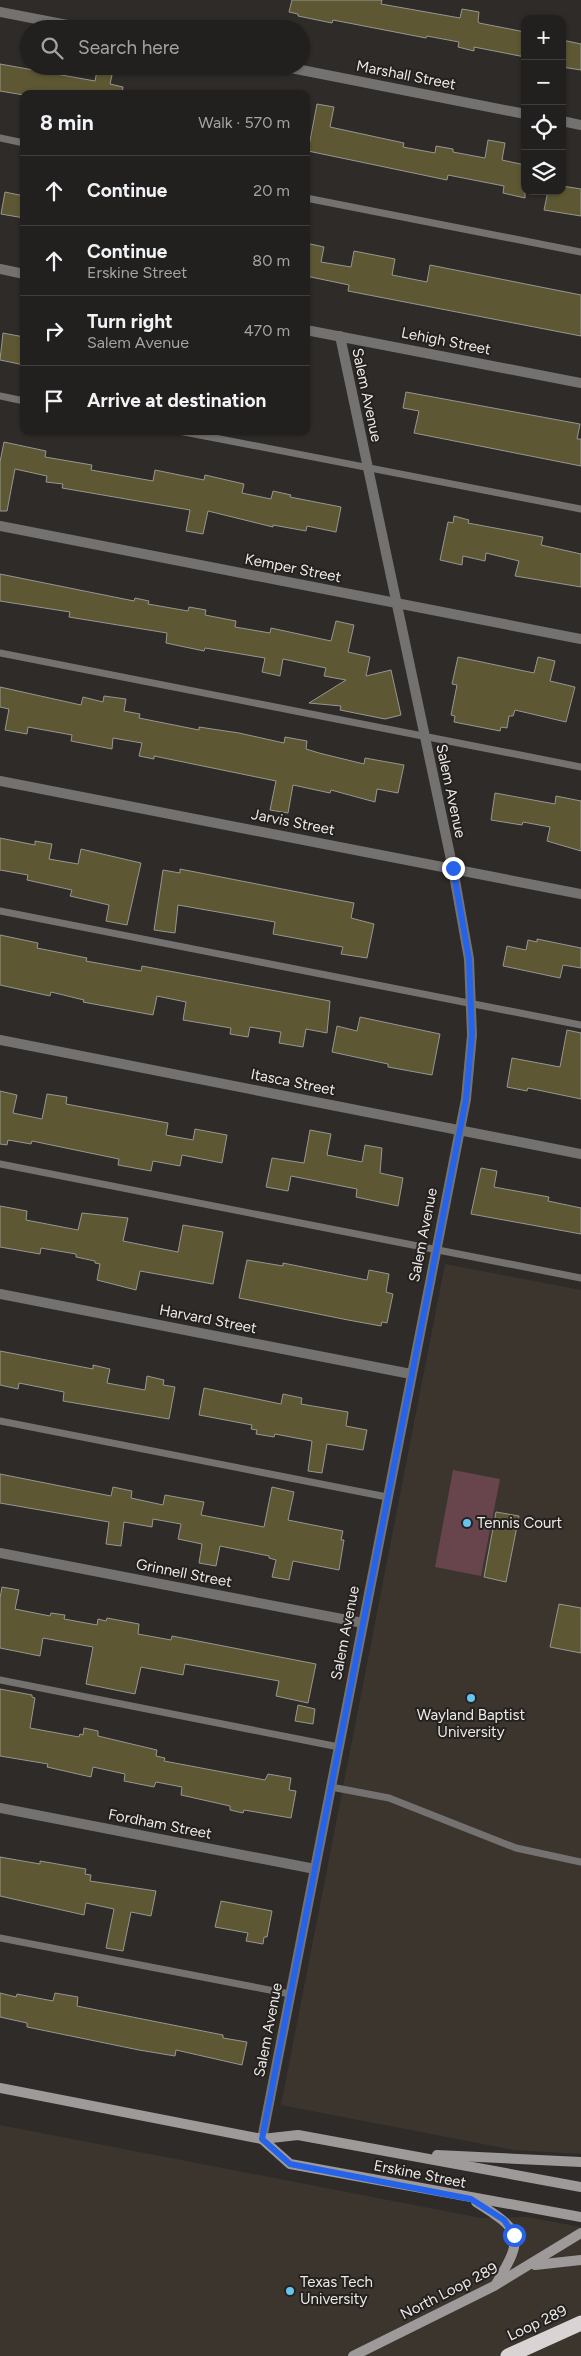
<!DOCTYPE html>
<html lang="en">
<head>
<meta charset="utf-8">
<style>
	body { margin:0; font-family:Figtree,sans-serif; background:#2e2d2b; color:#f1f3f6 }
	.controls { position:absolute; right:15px; top:15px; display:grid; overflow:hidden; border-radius:10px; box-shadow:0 1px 4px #0004 }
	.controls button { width:45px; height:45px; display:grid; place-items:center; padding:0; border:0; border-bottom:1px solid #3f3e3c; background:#22201e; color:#f1f3f6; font:25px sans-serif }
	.stop { position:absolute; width:15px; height:15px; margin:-11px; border:4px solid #2563eb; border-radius:50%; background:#fff }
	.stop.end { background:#2563eb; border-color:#fff; box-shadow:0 1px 5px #0008 }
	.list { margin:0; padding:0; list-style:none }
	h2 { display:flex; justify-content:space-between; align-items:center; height:65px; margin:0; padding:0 20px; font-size:21px }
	h2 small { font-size:16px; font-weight:400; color:#a2a3a4 }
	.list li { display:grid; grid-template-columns:32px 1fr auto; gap:15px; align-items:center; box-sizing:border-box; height:70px; padding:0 20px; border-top:1px solid #3f3e3c }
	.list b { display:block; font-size:19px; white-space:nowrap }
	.list p { margin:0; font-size:16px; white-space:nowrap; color:#a2a3a4 }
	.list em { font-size:16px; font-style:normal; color:#a2a3a4 }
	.icon { flex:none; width:28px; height:28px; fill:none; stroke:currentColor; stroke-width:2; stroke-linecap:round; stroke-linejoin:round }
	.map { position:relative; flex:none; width:581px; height:2356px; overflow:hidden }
	.search { position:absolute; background:#22201e; box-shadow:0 1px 4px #0004; left:20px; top:20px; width:290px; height:55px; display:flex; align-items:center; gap:12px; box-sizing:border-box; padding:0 18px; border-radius:28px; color:#a2a3a4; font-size:19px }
	.panel { position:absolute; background:#22201e; box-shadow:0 1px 4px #0004; left:20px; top:90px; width:290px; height:345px; border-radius:10px }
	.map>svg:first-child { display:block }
	.built { fill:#3c352e }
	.green { fill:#68444c }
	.building { fill:#5d5833; stroke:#979692 }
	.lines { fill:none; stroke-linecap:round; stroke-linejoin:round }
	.service { stroke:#747271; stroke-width:7 }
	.minor { stroke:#747271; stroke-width:10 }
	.secondary { stroke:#9d9a99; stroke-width:10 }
	.motorway { stroke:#d9d4d3; stroke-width:15 }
	.route { stroke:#2563eb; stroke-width:6 }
	.poi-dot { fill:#65c5ee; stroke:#24211f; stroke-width:2 }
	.labels { text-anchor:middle; stroke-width:4; stroke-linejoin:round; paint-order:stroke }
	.street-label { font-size:15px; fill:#eceae8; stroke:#24211f }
	.poi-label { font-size:15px; fill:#eceae8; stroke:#24211f; text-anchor:start }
</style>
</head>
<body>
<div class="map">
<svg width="581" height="2356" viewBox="0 0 581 2356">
	<rect width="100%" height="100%" fill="#2e2b28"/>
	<g class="built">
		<polygon points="445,1264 581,1290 581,2154 514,2150 281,2105"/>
		<polygon points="0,2125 481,2218 527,2217 581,2227 581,2356 0,2356"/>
	</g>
	<polygon class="green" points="453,1470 500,1479 481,1576 435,1567"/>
	<g class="building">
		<polygon points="292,0 382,0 381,4 460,18 462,9 479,12 478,21 479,23 525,32 525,57 474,47 474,51 458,47 459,42 427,36 426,38 333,20 332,23 298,16 298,14 289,12"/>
		<polygon points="562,40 581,44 581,70 562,67"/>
		<polygon points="0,64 95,81 98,66 114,66 110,84 123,87 122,94 24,95 0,91"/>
		<polygon points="317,104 334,107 330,127 404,143 403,147 435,153 436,146 453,149 453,152 485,158 488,140 505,143 502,160 525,165 525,198 503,193 504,186 448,175 447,180 308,151"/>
		<polygon points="562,186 581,189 581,216 544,210 548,191 562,191"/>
		<polygon points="5,192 24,196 24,218 1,214"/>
		<polygon points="306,243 324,247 321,262 351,267 354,251 395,259 392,275 427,282 430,265 581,295 581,336 348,291 349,285 306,276"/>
		<polygon points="3,333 24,337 24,365 0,360"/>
		<polygon points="406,392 580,424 577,439 581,439 581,466 414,433 419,411 403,408"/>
		<polygon points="4,442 46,451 45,457 92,465 91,470 153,481 155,470 204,480 205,475 244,484 242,493 271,499 273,491 291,495 290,497 341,507 336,532 307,526 306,531 273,525 273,527 208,511 203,534 186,531 190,510 62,488 63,484 46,482 47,476 15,469 7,511 0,511 0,462"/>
		<polygon points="454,516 469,520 468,523 543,537 541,545 581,554 581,587 515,576 519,561 486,553 485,561 463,556 462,565 440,560 448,522 453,523"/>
		<polygon points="0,574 134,601 135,598 149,601 148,604 188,611 189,607 206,610 205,615 236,621 235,627 270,633 271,628 331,641 336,621 354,625 348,652 370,657 366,676 391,670 401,715 385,719 340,710 341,706 309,703 346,680 324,676 326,668 283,659 280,676 262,672 265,658 205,648 204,651 166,643 167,633 69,617 70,612 0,601"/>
		<polygon points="458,657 534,673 538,657 555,661 550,681 575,687 566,722 515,710 513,716 509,716 507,728 501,727 500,731 454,722 455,716 451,715 457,685 452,684"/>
		<polygon points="0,687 81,705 83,697 103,702 104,696 126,699 124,711 140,714 139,718 199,730 199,727 239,733 284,743 285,737 307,741 306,749 319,753 364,764 365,758 404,765 398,793 377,789 375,802 331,790 330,793 293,785 288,813 270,810 276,781 154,756 154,759 139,756 142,743 113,738 112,749 71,741 72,735 28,727 27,734 5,730 9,709 0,707"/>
		<polygon points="495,793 555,804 556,796 581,801 581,851 547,841 550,827 523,822 522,825 491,820"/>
		<polygon points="0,838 35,845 35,841 52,844 49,859 78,864 81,849 141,863 127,925 106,921 109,905 70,896 72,890 27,880 28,875 0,870"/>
		<polygon points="180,869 354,903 351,918 374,924 367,958 341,954 343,947 273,934 275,922 178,905 175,933 154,930 163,870 180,873"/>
		<polygon points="0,935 38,943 37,948 87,958 86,961 141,971 142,966 330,1001 327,1033 306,1029 303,1047 279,1043 281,1032 250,1027 248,1037 230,1034 231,1028 183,1020 186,1002 157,996 153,1015 83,1002 84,1000 51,992 50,996 0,985"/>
		<polygon points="537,939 581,948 581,968 563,965 560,978 503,966 507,946 526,950 528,940 537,942"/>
		<polygon points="360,1017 440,1034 432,1075 388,1067 388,1064 332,1052 337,1026 357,1031"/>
		<polygon points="567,1030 581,1033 581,1099 528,1088 527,1091 507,1087 512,1058 560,1067"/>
		<polygon points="0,1091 17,1095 13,1113 42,1119 47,1094 67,1097 66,1104 168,1123 166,1135 193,1140 195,1129 227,1135 222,1163 182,1155 180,1166 153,1161 151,1171 118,1165 119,1159 32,1141 31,1144 8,1140 7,1145 0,1144"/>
		<polygon points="310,1130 331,1134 327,1155 362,1162 365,1145 382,1148 380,1173 403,1178 398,1206 356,1197 357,1189 291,1176 288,1191 266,1187 272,1158 304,1163"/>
		<polygon points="481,1168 497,1171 494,1187 549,1197 548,1201 581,1208 581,1234 471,1214"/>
		<polygon points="0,1206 27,1211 26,1220 78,1230 82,1213 128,1218 123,1241 178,1252 183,1225 223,1232 213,1284 140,1271 136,1290 97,1280 100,1264 95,1263 95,1261 76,1257 76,1254 41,1248 40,1254 0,1247"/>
		<polygon points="247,1260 283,1266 283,1263 367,1280 369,1270 389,1274 386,1292 393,1294 387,1323 382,1322 381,1326 348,1320 239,1298"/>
		<polygon points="0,1351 93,1369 93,1365 110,1369 107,1383 145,1390 147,1376 164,1380 163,1385 175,1387 169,1419 63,1401 64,1392 19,1383 18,1389 0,1385"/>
		<polygon points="204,1388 281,1404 283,1394 302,1398 301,1404 348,1412 346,1426 367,1430 363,1450 327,1444 322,1473 308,1471 312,1441 275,1434 274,1437 256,1434 257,1430 251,1429 252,1425 199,1415"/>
		<polygon points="0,1474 111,1496 113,1487 132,1491 131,1498 163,1505 165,1495 204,1502 201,1515 264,1527 272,1487 294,1492 288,1520 343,1531 341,1540 344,1540 339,1570 293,1561 289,1580 272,1577 276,1560 269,1558 269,1556 220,1546 216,1566 199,1563 202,1544 178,1539 181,1524 153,1519 152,1527 124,1522 121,1546 106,1544 109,1522 0,1503"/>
		<polygon points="496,1512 519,1516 506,1582 484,1577"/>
		<polygon points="2,1587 19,1590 15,1609 50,1616 51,1613 65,1615 64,1619 97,1625 98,1619 106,1621 107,1618 139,1624 138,1634 171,1640 172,1636 316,1664 308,1703 276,1696 279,1681 185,1664 183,1675 141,1667 135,1694 86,1684 93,1647 43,1638 40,1656 0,1648 0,1598"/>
		<polygon points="559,1604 581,1608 581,1653 550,1647"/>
		<polygon points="0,1689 32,1695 32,1697 35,1698 30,1728 79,1737 80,1734 83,1735 84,1728 98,1731 98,1736 157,1750 156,1756 165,1758 164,1761 265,1780 268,1774 291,1778 289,1790 296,1791 291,1818 244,1810 243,1813 230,1810 230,1806 181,1795 182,1787 156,1782 154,1787 124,1781 125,1774 93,1767 91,1777 47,1767 48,1764 0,1756"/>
		<polygon points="298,1705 315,1709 313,1724 295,1721"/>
		<polygon points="0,1857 40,1864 40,1861 86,1869 85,1874 91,1875 90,1881 156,1891 151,1916 131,1912 123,1951 106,1948 114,1909 86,1903 84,1915 0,1896"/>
		<polygon points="221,1901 272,1911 267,1937 264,1937 263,1944 246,1941 248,1933 215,1927"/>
		<polygon points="0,1993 16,1997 17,1994 53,2001 55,1993 78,1997 77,2006 223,2035 223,2038 247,2042 242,2065 176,2050 175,2056 139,2050 27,2027 27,2023 0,2017"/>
	</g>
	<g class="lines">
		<g class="service">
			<polyline points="0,138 24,143"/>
			<polyline points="306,198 581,252"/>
			<polyline points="0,396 24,401"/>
			<polyline points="179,431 581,509"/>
			<polyline points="0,653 581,767"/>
			<polyline points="0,911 581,1025"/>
			<polyline points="0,1164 581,1278"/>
			<polyline points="0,1421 387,1497"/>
			<polyline points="0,1680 339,1747"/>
			<polyline points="331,1787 389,1798 516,1848 581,1862"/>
			<polyline points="0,1938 290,1994"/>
		</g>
		<g class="minor">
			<polyline points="0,12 88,29"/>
			<polyline points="281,66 525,114"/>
			<polyline points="562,121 581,125"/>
			<polyline points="0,269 24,274"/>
			<polyline points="306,330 581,383"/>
			<polyline points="0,526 581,639"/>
			<polyline points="0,781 581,894"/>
			<polyline points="0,1040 581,1154"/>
			<polyline points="0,1294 411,1374"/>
			<polyline points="0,1553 363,1623"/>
			<polyline points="0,1808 315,1869"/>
			<polyline points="262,2139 466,1099 472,1035 469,959 453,869 340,336"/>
		</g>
		<g class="secondary">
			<polyline points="0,2088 262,2139 298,2135 581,2187"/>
			<polyline points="262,2139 290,2164 581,2217"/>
			<polyline points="437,2155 581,2162"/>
			<path d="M476 2202C522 2231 525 2236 496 2284"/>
			<polyline points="535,2265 581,2260"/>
			<polyline points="353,2356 494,2286 581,2233"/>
		</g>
		<polyline class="motorway" points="508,2356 581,2323"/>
	</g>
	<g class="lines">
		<polyline class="route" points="453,868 469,959 472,1034 466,1099 262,2139 290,2164 471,2199 504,2220 514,2235"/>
	</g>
	<g class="poi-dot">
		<circle cx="467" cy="1523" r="5"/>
		<circle cx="471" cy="1698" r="5"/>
		<circle cx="290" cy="2291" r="5"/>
	</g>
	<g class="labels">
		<g class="street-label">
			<text transform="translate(406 75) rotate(11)" y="5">Marshall Street</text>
			<text transform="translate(446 341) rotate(11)" y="5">Lehigh Street</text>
			<text transform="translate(367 395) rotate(78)" y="5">Salem Avenue</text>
			<text transform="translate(293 568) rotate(11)" y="5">Kemper Street</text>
			<text transform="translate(451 791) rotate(78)" y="5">Salem Avenue</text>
			<text transform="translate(293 822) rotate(11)" y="5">Jarvis Street</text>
			<text transform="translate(293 1082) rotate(11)" y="5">Itasca Street</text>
			<text transform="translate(423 1235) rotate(-79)" y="5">Salem Avenue</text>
			<text transform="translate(208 1319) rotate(11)" y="5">Harvard Street</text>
			<text transform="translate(184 1573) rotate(11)" y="5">Grinnell Street</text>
			<text transform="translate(345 1633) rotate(-79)" y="5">Salem Avenue</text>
			<text transform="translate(160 1824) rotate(11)" y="5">Fordham Street</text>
			<text transform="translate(268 2030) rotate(-79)" y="5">Salem Avenue</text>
			<text transform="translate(420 2174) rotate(11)" y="5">Erskine Street</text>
			<text transform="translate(449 2291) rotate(-27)" y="5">North Loop 289</text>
			<text transform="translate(537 2323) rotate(-25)" y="5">Loop 289</text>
		</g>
		<g class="poi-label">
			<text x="477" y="1528">Tennis Court</text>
			<text x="471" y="1720" text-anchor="middle">Wayland Baptist<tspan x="471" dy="17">University</tspan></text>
			<text x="300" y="2287">Texas Tech<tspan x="300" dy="17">University</tspan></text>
		</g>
	</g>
</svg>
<div class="controls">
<button>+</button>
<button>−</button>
<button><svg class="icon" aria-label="locate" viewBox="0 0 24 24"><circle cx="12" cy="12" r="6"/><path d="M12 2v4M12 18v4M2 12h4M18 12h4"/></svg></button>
<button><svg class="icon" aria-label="layers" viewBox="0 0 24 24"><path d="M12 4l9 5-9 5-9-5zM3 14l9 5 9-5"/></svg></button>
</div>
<div class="stop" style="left:514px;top:2235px"></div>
<div class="stop end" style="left:453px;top:868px"></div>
<div class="search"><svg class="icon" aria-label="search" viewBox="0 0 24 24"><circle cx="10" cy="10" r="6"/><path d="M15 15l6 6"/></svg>Search here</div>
<section class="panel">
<h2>8 min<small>Walk · 570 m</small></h2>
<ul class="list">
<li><svg class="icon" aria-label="ahead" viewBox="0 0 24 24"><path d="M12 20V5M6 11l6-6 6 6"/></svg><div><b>Continue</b></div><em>20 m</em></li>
<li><svg class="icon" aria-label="ahead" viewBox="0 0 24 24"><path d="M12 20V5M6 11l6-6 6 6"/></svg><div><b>Continue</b><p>Erskine Street</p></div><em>80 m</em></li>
<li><svg class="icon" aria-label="right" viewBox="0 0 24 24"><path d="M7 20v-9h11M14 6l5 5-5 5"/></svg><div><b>Turn right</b><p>Salem Avenue</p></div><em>470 m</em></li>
<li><svg class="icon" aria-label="arrive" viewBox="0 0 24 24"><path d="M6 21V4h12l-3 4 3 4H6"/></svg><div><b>Arrive at destination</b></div></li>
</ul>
</section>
</div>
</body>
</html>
